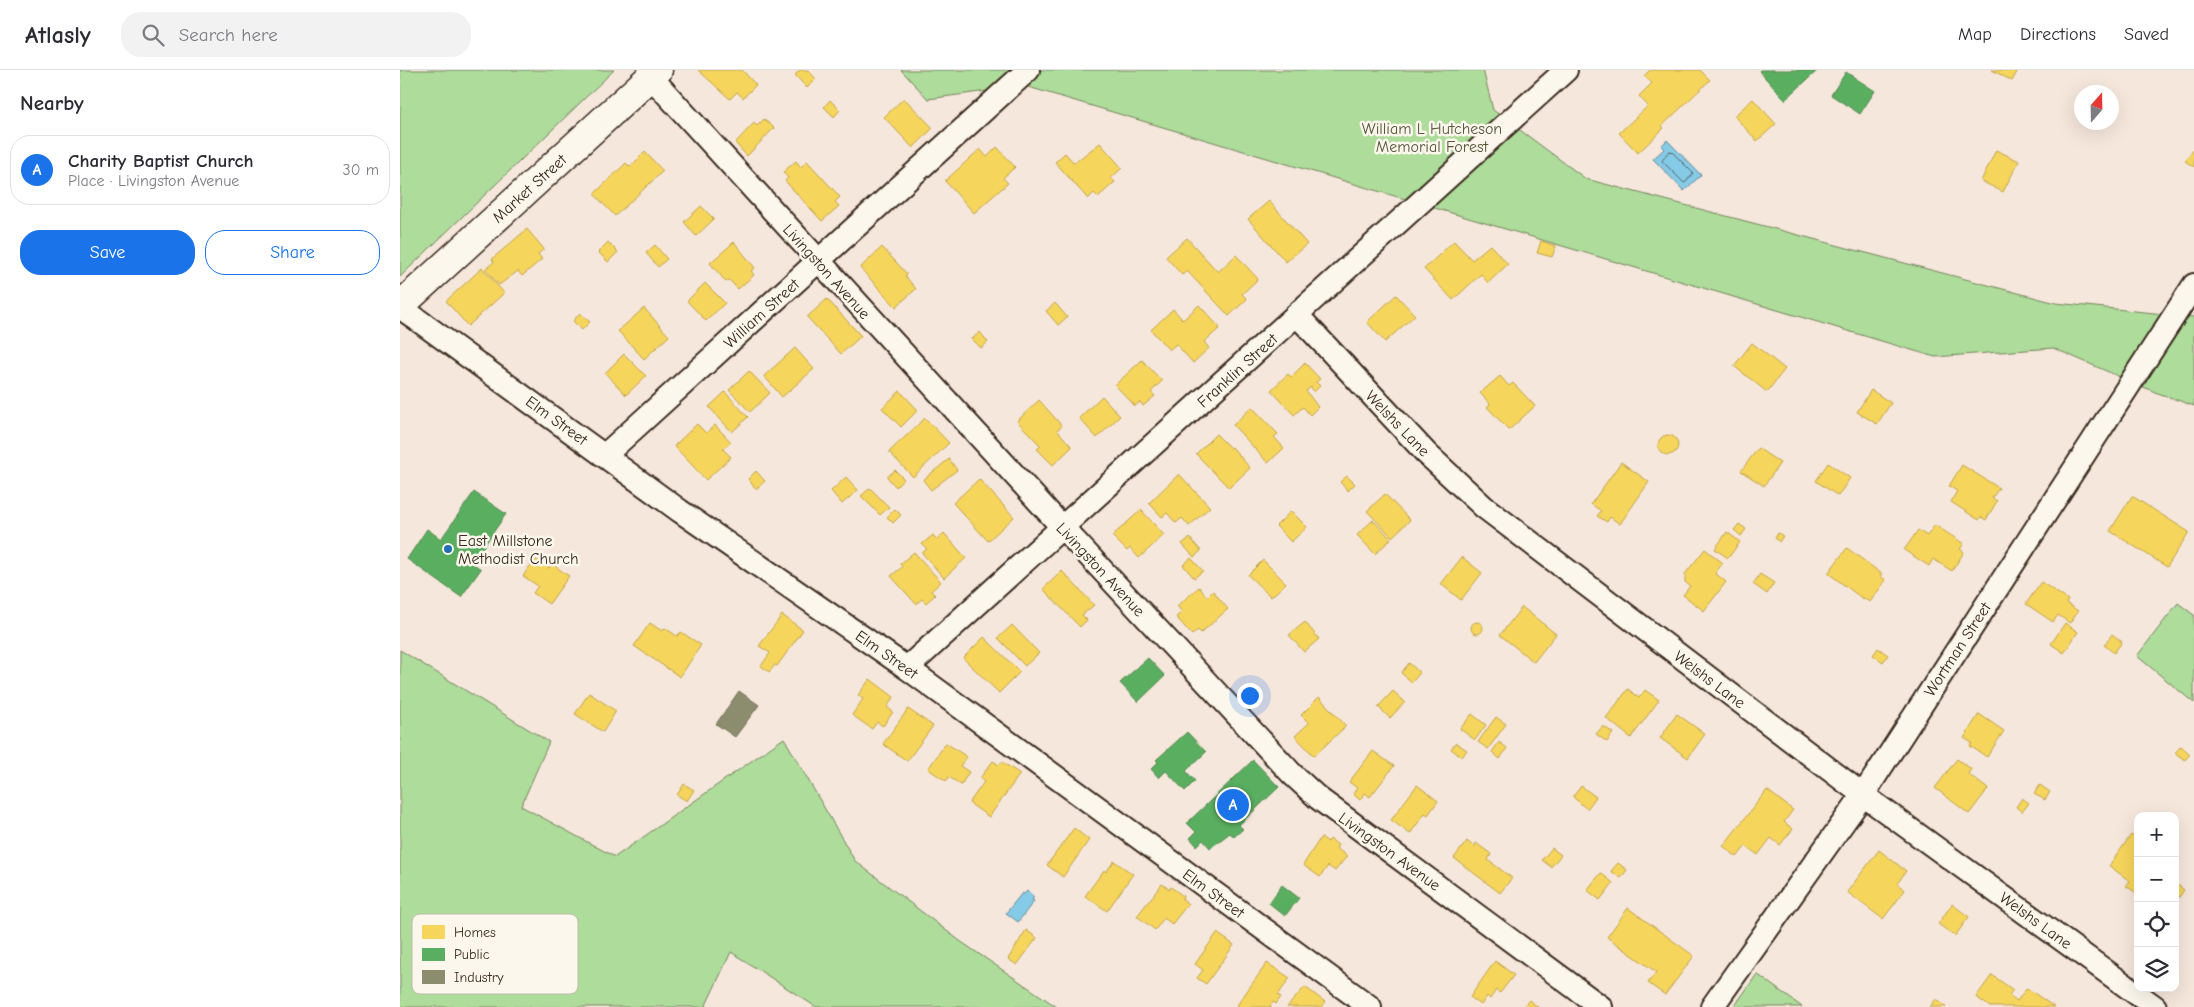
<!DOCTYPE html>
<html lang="en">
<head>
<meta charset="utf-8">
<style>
	body { margin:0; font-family:"Comic Neue",sans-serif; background:#f2f2f3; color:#2b2b33 }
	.controls { position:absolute; right:15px; bottom:15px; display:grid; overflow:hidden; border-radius:10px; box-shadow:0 5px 20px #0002 }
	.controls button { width:45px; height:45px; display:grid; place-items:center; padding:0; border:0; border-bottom:1px solid #e1e1e2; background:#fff; color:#2b2b33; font:25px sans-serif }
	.compass { position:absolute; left:1674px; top:15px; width:45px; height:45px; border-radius:50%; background:#fff; box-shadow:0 5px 20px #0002; rotate:20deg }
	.you { position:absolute; left:849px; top:625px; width:18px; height:18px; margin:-12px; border:4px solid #fff; border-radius:50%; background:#1a73e8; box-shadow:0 0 0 8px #1a73e833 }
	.badge { display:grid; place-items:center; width:32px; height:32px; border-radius:50%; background:#1a73e8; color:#fff; font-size:16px; font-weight:700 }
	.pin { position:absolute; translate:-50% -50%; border:2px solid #fff; box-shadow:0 1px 5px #0006 }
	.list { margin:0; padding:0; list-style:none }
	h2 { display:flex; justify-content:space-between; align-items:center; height:65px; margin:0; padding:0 20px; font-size:21px }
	h2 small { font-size:16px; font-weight:400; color:#7c7c81 }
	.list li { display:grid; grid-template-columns:32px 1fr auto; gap:15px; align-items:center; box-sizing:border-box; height:70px; margin:0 10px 10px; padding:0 10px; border:1px solid #e1e1e2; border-radius:20px }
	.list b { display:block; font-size:19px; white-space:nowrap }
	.list p { margin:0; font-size:16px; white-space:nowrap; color:#7c7c81 }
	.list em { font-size:16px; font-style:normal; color:#7c7c81 }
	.actions { display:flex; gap:10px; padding:15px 20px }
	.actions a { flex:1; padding:11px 0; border:1px solid #1a73e8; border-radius:20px; text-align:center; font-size:18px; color:#1a73e8 }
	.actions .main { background:#1a73e8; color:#fff }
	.icon { flex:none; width:28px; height:28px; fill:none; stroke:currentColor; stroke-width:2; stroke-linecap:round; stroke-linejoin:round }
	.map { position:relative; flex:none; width:1794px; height:937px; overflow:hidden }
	header { display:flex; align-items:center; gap:30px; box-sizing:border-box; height:70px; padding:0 25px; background:#fff; border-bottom:1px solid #e1e1e2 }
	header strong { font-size:24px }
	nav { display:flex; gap:28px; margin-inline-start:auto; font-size:18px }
	.search { width:350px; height:45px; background:#f2f2f3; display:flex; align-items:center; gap:12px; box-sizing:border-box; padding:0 18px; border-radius:20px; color:#7c7c81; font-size:19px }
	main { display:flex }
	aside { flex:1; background:#fff }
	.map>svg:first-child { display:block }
	.green { fill:#addc9b; stroke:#74835c }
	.water { fill:#85cae6; stroke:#678a96 }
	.homes { fill:#f6d55c; stroke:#bea249 }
	.public { fill:#5aae61; stroke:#51864d }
	.industry { fill:#8c8c6e; stroke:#746f56 }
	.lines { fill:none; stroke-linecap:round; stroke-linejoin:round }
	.shore { stroke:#596a6e; stroke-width:1 }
	.minor-casing { stroke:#3b2a1e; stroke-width:26 }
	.tertiary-casing { stroke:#3b2a1e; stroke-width:31 }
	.minor { stroke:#fbf7ec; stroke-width:22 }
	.tertiary { stroke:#fbf7ec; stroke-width:28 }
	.poi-dot { fill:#1f6fb2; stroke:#fbf7ec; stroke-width:2 }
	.labels { text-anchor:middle; stroke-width:5; stroke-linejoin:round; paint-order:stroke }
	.park-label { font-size:16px; fill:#58563d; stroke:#fbf7ec }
	.street-label { font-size:16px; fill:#3b2a1e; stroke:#fbf7ec }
	.poi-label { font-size:16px; fill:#3b2a1e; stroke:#fbf7ec; text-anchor:start }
	.key { fill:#fbf7ec; stroke:#c1baae; stroke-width:1 }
	.key-label { font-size:14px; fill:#3b2a1e }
</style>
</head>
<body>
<header>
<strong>Atlasly</strong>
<div class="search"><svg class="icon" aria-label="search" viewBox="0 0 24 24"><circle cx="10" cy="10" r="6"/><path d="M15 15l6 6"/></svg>Search here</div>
<nav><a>Map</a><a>Directions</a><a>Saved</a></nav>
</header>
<main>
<aside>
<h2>Nearby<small></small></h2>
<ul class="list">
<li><span class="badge">A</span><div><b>Charity Baptist Church</b><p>Place · Livingston Avenue</p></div><em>30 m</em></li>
</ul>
<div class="actions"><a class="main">Save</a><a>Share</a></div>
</aside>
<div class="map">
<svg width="1794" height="937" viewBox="0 0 1794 937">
	<rect width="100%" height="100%" fill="#f6e7dc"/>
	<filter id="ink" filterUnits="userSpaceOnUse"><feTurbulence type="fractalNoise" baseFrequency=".02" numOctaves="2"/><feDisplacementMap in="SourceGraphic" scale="10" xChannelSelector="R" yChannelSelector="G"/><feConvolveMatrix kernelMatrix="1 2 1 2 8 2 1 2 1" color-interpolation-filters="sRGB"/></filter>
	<g filter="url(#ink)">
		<g class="green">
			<polygon points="0,0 214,0 0,207"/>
			<polygon points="501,0 1083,0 1093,40 1186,109 1656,233 1794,247 1794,336 1755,322 1653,278 1535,287 625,16 528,29"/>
			<polygon points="1778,533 1794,545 1794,633 1737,586"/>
			<polygon points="0,580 149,672 121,736 215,787 384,668 455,791 560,871 657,937 416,937 331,882 305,937 0,937"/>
			<polygon points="1357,904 1402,937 1334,937"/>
		</g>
		<g class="water">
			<polygon points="1267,70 1301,105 1284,121 1253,89 1264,79 1261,76"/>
			<polygon points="627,821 634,827 632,830 634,831 618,852 606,843 622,823 624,824"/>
		</g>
		<g class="homes">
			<polygon points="298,0 342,0 356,15 343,28 337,22 330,29"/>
			<polygon points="400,0 408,0 416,9 407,18 395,5"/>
			<polygon points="1250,0 1300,0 1310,10 1262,56 1264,58 1238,83 1219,63 1248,36 1239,26 1252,13 1244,6"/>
			<polygon points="1592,0 1618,0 1612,11"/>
			<polygon points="504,28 533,58 513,78 484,47"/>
			<polygon points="1353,29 1376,54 1357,71 1334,46"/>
			<polygon points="430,30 440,40 434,47 424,37"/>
			<polygon points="364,49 374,58 347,86 335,73 354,53 357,56"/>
			<polygon points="700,73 722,98 711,108 715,112 698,127 694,123 688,129 655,92 665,83 674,93"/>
			<polygon points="597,77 615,97 603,108 608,113 574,143 545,111 580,79 587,87"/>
			<polygon points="1794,78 1794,97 1785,91"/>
			<polygon points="1596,80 1619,91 1603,122 1581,111"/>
			<polygon points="245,82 263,101 215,146 194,124 226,93 230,97"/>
			<polygon points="396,91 401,97 407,91 440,127 435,132 439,136 422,151 385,111 388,108 383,102"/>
			<polygon points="869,131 907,174 886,192 848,149"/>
			<polygon points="301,136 314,149 296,166 284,152"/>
			<polygon points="127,159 144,179 138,184 142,189 122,206 118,201 99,215 85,199 94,192 92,189"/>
			<polygon points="787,168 818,202 836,185 858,209 842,224 847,229 829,246 787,201 782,205 766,187"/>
			<polygon points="1054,171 1072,190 1090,175 1108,194 1088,213 1081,204 1053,230 1024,199"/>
			<polygon points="1141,171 1156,176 1152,187 1137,183"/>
			<polygon points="208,172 218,182 208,192 198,182"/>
			<polygon points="334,172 355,198 351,201 354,205 338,219 329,210 326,212 310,193"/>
			<polygon points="255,175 267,189 258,197 246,183"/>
			<polygon points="482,177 507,204 505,206 516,219 496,237 460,198"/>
			<polygon points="82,198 104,223 68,256 46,231"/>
			<polygon points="305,213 325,233 306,251 287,231"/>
			<polygon points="996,225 1015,245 985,272 967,252"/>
			<polygon points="427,229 461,266 441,284 407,247"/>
			<polygon points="655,233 667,247 658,255 646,241"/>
			<polygon points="799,235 820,258 804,272 809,278 793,293 776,274 769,280 751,260 773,239 783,250"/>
			<polygon points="244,238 269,266 244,289 218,261"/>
			<polygon points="180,243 190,252 182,260 173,251"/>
			<polygon points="580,262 588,272 581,278 572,269"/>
			<polygon points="1352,273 1385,299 1367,322 1334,296"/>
			<polygon points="395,278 414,299 382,327 364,306"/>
			<polygon points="224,284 246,306 226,325 205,303"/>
			<polygon points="742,290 762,311 751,322 755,326 743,336 740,332 735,336 715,315"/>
			<polygon points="905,293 920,309 916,312 920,316 914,322 911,317 906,321 918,337 910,345 903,337 894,345 871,320 888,304 891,307"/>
			<polygon points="349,301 370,323 350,342 329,320"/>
			<polygon points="1100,306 1109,316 1113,313 1135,336 1109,360 1087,337 1090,334 1080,323"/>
			<polygon points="1471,320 1491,333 1477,354 1457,342"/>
			<polygon points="500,321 518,340 501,357 482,338"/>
			<polygon points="325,322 348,347 332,362 309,337"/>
			<polygon points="702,326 720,346 697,368 679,348"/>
			<polygon points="639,330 662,356 657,360 672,377 653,395 637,379 641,376 617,351"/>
			<polygon points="852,337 878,364 874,367 884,378 868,393 833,355"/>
			<polygon points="525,348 549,373 513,407 489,382"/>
			<polygon points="297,354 306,363 315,355 331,372 323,379 331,387 306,410 274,376"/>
			<polygon points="816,364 830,378 832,377 850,398 829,418 796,384"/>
			<circle cx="1268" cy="375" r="10"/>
			<polygon points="1358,378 1380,393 1364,416 1341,401"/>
			<polygon points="549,389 557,400 531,420 523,410"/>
			<polygon points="1221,392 1249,412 1220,454 1210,447 1207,452 1197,446 1201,441 1191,434"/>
			<polygon points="1428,393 1450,408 1438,426 1416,411"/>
			<polygon points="1562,395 1599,418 1592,428 1597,431 1586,450 1581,447 1579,450 1551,432 1557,421 1549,416"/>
			<polygon points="495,400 504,409 496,417 487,407"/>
			<polygon points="356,401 365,411 356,419 348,409"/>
			<polygon points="779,404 810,437 789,456 782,448 776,453 767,443 762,447 749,433"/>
			<polygon points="947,406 955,414 948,421 940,412"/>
			<polygon points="446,407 458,420 442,434 431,421"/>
			<polygon points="579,409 614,447 588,471 553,433"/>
			<polygon points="470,418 489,437 480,445 461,426"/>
			<polygon points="985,424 1010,450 992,467 967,441"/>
			<polygon points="1732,426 1789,462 1767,497 1710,461"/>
			<polygon points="495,439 501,445 493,453 487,447"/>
			<polygon points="741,440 764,465 739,488 730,478 727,481 712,466"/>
			<polygon points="891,441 907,457 891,472 876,456"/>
			<polygon points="973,450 991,469 975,484 957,465"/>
			<polygon points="1339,454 1346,459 1341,466 1334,460"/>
			<polygon points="1535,455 1564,474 1560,479 1564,482 1552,501 1533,489 1529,496 1504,480 1518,460 1527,466"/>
			<polygon points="1327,462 1340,472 1328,488 1315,479"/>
			<polygon points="544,463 566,488 544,508 522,483 527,479 522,474 533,465 537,470"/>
			<polygon points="1378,463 1383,466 1379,472 1375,468"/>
			<polygon points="790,468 801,481 794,487 782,474"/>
			<polygon points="1447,478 1482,504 1480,506 1486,510 1470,532 1464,528 1463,529 1428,503"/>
			<polygon points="1305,479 1323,493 1315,503 1326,512 1304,541 1283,525 1290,516 1285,512 1285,504"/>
			<polygon points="514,482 541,512 531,521 535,525 526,533 522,529 516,534 491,506 502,497 500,494"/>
			<polygon points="1062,487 1082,503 1061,530 1041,514"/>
			<polygon points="791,488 803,501 794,508 783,495"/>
			<polygon points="135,489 149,498 152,494 169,506 149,534 133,523 138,516 123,506"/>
			<polygon points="863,490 886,513 871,527 848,505"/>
			<polygon points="662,501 694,535 682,545 687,550 680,557 643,519"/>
			<polygon points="1360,504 1374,513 1367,524 1353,514"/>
			<polygon points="1641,512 1668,530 1666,533 1678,541 1670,553 1658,545 1653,552 1626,534"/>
			<polygon points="799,517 807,527 813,521 828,539 801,563 798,560 792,565 776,547 782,542 777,536"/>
			<polygon points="1122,537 1156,564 1134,592 1100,565"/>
			<polygon points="382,545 403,560 377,596 375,595 369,602 361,596 370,583 359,576"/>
			<circle cx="1077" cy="558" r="6"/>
			<polygon points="905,552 919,569 904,582 889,565"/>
			<polygon points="250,553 262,561 265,558 277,566 281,562 301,575 280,607 234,576"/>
			<polygon points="1665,553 1678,562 1664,583 1651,574"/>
			<polygon points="612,555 639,583 625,596 598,568"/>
			<polygon points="1712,564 1722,572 1714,583 1704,575"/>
			<polygon points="584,567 620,602 599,623 563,588"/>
			<polygon points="1478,578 1488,585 1483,592 1473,585"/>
			<polygon points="1009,593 1020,603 1012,612 1001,603"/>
			<polygon points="470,609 494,627 487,637 493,642 483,656 477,652 472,659 452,645 463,629 458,625"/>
			<polygon points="1228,619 1239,628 1245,620 1259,630 1231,668 1206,648"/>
			<polygon points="993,621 1005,632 990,648 978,637"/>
			<polygon points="189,623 216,641 203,662 175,644"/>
			<polygon points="919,627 946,656 914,686 895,666 909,653 901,645"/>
			<polygon points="508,639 533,656 507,691 483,674"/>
			<polygon points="1072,644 1086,655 1075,670 1060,659"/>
			<polygon points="1277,644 1305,664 1288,688 1260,668"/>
			<polygon points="1579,644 1604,661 1587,687 1570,676 1572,673 1564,668"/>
			<polygon points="1096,647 1106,654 1088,679 1078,672"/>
			<polygon points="1203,656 1213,663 1207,672 1196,664"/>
			<polygon points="1099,672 1107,678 1100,689 1092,682"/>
			<polygon points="546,673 567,687 560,696 569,702 561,715 549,707 546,711 528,699"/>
			<polygon points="1056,673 1067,680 1062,687 1051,679"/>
			<polygon points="1781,676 1790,684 1785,690 1775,683"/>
			<polygon points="973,681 994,696 970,727 965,723 960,730 953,724 957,718 949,712"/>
			<polygon points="1557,689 1571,699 1568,704 1588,719 1569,744 1535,718"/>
			<polygon points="593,691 599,695 602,692 620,704 589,747 569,733 584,712 580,708"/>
			<polygon points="284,714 294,720 287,731 277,725"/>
			<polygon points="1017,715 1038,731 1028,745 1025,743 1010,764 991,750"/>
			<polygon points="1640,715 1650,722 1645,730 1634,724"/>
			<polygon points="1181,716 1196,727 1187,739 1173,727"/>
			<polygon points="1367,720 1393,740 1384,752 1393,759 1380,775 1371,768 1358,785 1346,776 1337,787 1323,776"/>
			<polygon points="1622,728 1629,733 1622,742 1616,737"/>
			<polygon points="674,758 689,770 663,807 647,795"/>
			<polygon points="1731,765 1738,770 1738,824 1726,816 1730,811 1709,796"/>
			<polygon points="921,767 928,772 930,769 938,775 936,778 947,786 935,801 928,796 920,807 903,795"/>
			<polygon points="1067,771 1074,777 1076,773 1091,784 1088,790 1112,808 1100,823 1054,788"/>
			<polygon points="1152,778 1161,785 1151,797 1142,790"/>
			<polygon points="1479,780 1506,801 1497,814 1505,820 1483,849 1447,822"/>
			<polygon points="714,791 733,804 707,841 685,826 704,800 706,802"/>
			<polygon points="1218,793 1227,800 1221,808 1211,801"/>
			<polygon points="1201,803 1213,813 1200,830 1187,820"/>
			<polygon points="1775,813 1784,820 1775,833"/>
			<polygon points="762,814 769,819 771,817 783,826 782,829 788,834 772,854 764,848 755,860 737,846"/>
			<polygon points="1552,834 1569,847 1555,866 1538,854"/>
			<polygon points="1228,838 1294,886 1265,925 1248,913 1256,902 1207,867"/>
			<polygon points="626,860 637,868 617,895 608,889"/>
			<polygon points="817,863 834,875 806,914 797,908 803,900 795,894"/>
			<polygon points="1095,891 1114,905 1100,923 1096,920 1090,929 1087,926 1081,935 1070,927"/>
			<polygon points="867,893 890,908 878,925 881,927 876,934 873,932 870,936 872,937 840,937 837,935"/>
			<polygon points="1592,905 1613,920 1609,925 1617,931 1627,918 1654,937 1590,937 1576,927"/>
			<polygon points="905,917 925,932 922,937 887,937"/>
			<polygon points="1536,929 1546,937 1530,937"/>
			<polygon points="1129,930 1138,937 1123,937"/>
		</g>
		<g class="public">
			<polygon points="1360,0 1418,0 1385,30 1359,1"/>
			<polygon points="1446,2 1475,21 1460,44 1431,25"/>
			<polygon points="74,422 106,444 72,493 81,499 61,527 7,489 27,459 41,469"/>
			<polygon points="748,588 765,606 738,632 720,613"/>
			<polygon points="787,662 806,682 786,701 795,711 785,721 766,701 759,708 751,699 758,692 756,690"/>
			<polygon points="853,690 879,717 839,755 843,759 834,767 830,763 810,778 803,770 797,776 790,768 796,762 787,753"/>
			<polygon points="882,815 899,828 885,846 869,833"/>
		</g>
		<polygon class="industry" points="339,621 359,635 335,667 316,654"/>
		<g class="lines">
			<polygon class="shore" points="1271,81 1293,103 1285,113 1283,112 1262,91 1268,82"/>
			<g class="minor-casing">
				<g id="minor">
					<polyline points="251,7 663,458 892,704 918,728 1201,937"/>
					<polyline points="0,237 280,441 507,598 970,937"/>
					<polyline points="897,245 1026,383 1084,437 1463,725 1755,937"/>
					<polyline points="205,385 628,0"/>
					<polyline points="507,598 1166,0"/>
					<polyline points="1312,937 1463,725 1794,215"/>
				</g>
			</g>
			<g class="tertiary-casing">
				<polyline id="tertiary" points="0,236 258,0"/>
			</g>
			<use href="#minor" class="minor"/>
			<use href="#tertiary" class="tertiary"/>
		</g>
	</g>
	<circle class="poi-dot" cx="48" cy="479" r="5"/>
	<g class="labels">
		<g class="park-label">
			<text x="1032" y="64">William L Hutcheson<tspan x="1032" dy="18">Memorial Forest</tspan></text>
		</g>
		<g class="street-label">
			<text transform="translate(129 118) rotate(-42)" y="6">Market Street</text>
			<text transform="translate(427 201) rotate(48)" y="6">Livingston Avenue</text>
			<text transform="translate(361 243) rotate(-42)" y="6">William Street</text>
			<text transform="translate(837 300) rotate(-42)" y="6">Franklin Street</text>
			<text transform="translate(157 350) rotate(36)" y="6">Elm Street</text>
			<text transform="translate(998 353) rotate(46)" y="6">Welshs Lane</text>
			<text transform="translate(701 499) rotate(47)" y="6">Livingston Avenue</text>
			<text transform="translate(1557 579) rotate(-57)" y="6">Wortman Street</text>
			<text transform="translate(487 584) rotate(35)" y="6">Elm Street</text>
			<text transform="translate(1310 609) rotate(37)" y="6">Welshs Lane</text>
			<text transform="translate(990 781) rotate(36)" y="6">Livingston Avenue</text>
			<text transform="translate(814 823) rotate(36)" y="6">Elm Street</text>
			<text transform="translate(1636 850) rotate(36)" y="6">Welshs Lane</text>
		</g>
		<g class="poi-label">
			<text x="58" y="476">East Millstone<tspan x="58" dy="18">Methodist Church</tspan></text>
		</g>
	</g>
	<rect x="12" y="844" width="166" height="80" rx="8" class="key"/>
	<rect x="22" y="855" width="23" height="14" fill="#f6d55c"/>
	<rect x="22" y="878" width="23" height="13" fill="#5aae61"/>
	<rect x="22" y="900" width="23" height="14" fill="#8c8c6e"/>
	<g class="key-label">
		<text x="54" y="867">Homes</text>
		<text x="54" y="889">Public</text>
		<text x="54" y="912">Industry</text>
	</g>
</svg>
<div class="controls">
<button>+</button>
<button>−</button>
<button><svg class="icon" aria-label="locate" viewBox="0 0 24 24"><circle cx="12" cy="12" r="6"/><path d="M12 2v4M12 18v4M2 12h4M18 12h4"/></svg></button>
<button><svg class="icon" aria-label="layers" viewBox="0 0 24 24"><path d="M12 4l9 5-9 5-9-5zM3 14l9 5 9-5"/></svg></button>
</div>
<svg class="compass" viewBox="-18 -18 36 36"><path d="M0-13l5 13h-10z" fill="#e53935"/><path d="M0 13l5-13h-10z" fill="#7c7c81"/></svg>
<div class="you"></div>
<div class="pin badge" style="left:833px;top:735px">A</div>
</div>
</main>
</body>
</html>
